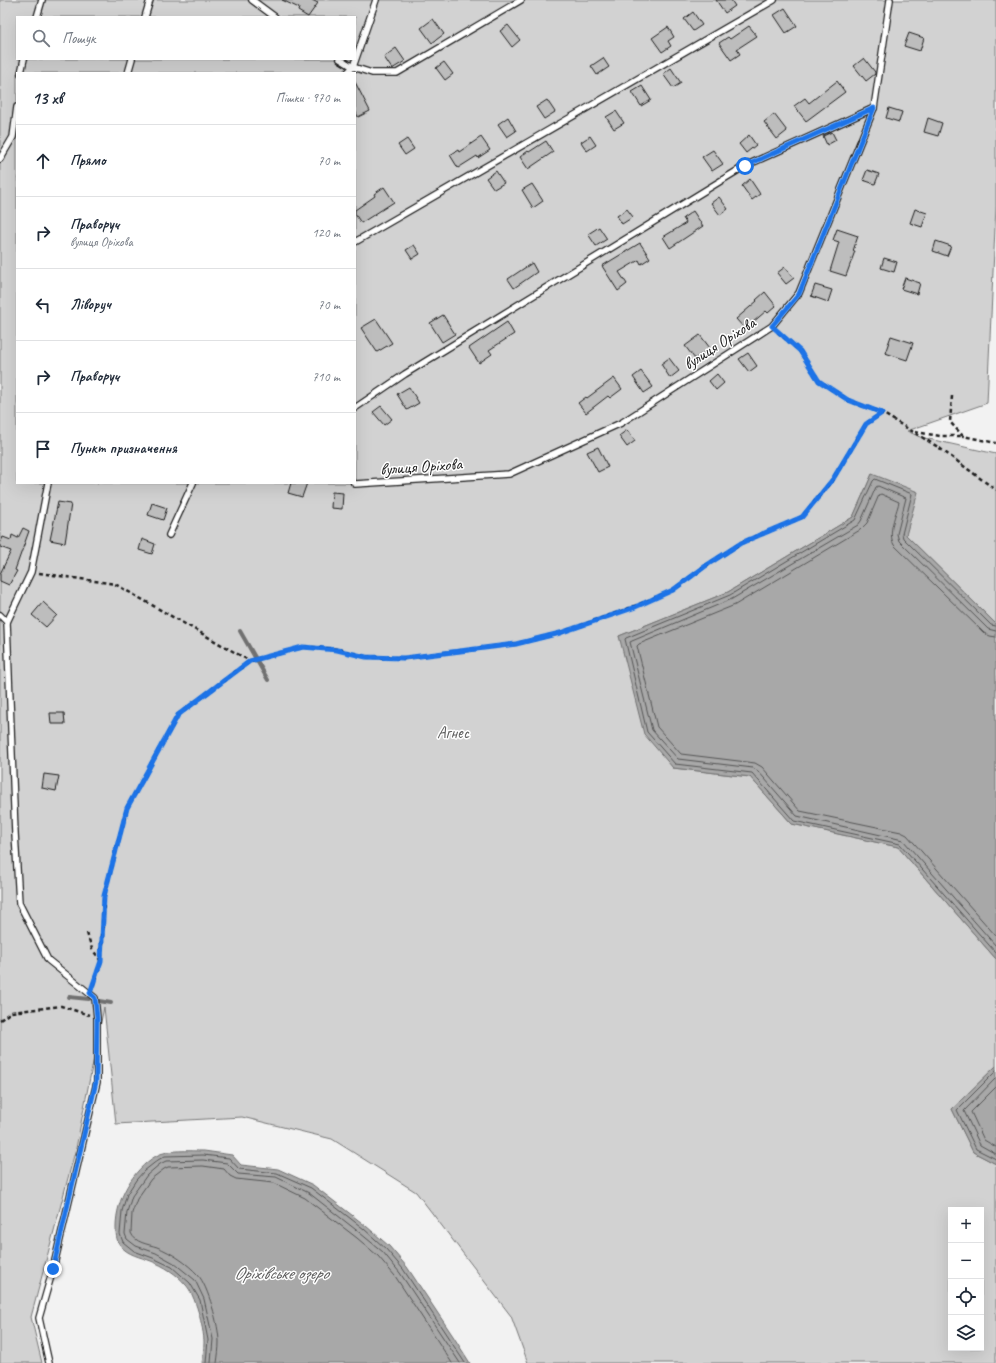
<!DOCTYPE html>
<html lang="uk">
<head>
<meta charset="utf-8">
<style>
	body { margin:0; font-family:Caveat,sans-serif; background:#f6f6f7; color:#1f2937 }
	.controls { position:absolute; right:12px; bottom:12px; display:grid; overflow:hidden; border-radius:0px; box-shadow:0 4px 16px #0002 }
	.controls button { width:36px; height:36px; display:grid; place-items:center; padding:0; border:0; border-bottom:1px solid #e0e1e3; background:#fff; color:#1f2937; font:20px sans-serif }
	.stop { position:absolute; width:12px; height:12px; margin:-9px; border:3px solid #1a73e8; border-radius:50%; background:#fff }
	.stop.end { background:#1a73e8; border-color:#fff; box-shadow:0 1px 4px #0008 }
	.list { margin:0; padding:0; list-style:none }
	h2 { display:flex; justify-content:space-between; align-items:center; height:52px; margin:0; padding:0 16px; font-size:17px }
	h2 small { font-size:13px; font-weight:400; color:#747a83 }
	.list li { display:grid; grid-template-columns:26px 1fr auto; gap:12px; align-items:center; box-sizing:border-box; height:72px; padding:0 16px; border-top:1px solid #e0e1e3 }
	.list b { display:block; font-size:15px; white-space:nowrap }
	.list p { margin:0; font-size:13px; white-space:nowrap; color:#747a83 }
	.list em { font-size:13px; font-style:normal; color:#747a83 }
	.icon { flex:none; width:22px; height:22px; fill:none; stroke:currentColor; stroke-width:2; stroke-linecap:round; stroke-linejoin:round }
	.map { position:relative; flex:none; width:996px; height:1363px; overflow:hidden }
	.search { position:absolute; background:#fff; box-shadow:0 4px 16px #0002; left:16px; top:16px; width:340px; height:44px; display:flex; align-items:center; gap:10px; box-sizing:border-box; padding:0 14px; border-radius:0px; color:#747a83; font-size:15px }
	.panel { position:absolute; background:#fff; box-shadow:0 4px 16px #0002; left:16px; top:72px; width:340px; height:412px; border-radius:0px }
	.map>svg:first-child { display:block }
	.green { fill:#d2d2d2; stroke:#777; fill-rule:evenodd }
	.water { fill:#a8a8a8; stroke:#707070 }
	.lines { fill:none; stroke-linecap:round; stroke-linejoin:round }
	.shore { stroke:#545454; stroke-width:1 }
	.stream { stroke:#707070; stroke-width:4 }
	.building { fill:#bdbdbd; stroke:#1c1c1c }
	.lane-casing { stroke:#1c1c1c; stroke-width:8 }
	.path { stroke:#1c1c1c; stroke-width:2.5; stroke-dasharray:4 3; stroke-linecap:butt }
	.lane { stroke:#fff; stroke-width:5.5 }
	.route { stroke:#1a73e8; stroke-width:5 }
	.labels { text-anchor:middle; stroke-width:3; stroke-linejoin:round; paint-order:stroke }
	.street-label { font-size:17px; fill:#1c1c1c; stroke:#fff }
	.park-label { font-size:17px; fill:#5c5c5c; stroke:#fff }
	.water-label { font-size:18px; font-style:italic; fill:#5b5b5b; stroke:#fff }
</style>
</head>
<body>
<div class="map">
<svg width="996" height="1363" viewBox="0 0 996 1363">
	<rect width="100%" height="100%" fill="#f2f2f2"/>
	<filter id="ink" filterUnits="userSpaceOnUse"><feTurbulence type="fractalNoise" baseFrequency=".025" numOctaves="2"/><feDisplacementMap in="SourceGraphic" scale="8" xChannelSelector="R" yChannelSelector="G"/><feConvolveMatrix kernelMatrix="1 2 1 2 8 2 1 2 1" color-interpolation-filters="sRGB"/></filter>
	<g filter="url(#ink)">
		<path class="green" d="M0 0H996V206L987 403 907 431 920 437 996 454V624L906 535 872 474 853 517 728 592 619 636 673 768 750 777 792 824 898 847 996 959V1066L952 1109 973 1152 996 1164V1363H528L511 1316 416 1192 332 1139 242 1117 116 1124 104 1007 76 1148 31 1317 42 1363H0ZM17 17H355V59H17ZM17 73H355V483H17ZM951 1210H981V1348H951Z"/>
		<g class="water">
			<polygon points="872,474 918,492 906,535 996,624 996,959 898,847 792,824 750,777 673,768 644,734 619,636 728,592 853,517"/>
			<polygon points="996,1066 996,1164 973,1152 952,1109"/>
			<path d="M204 1151 232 1155 241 1165 278 1169 313 1185 366 1226 389 1246 407 1267 453 1336 470 1363H202C203 1356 204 1349 204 1342 204 1329 195 1294 186 1285 177 1274 164 1266 151 1261 141 1257 127 1255 120 1245 116 1240 116 1233 116 1227 116 1200 132 1170 156 1156 168 1149 190 1151 204 1151Z"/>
		</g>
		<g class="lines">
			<g class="shore">
				<polyline points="996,626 991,625 903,538 902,534 912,494 875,479 873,481 855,520 730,595 626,638 625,639 647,732 675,764 752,773 794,821 900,844 996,953"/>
				<polyline points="996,631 988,629 899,541 897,534 906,498 878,486 876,487 861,521 858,525 732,599 632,641 630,642 652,730 678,759 753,768 758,771 797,816 903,840 996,946"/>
				<path d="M996 637 990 636 984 633 894 545C887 532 896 515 899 502L881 494 879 495 867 523 860 530 735 605 639 644 637 646 657 727 681 754 755 763 762 767 800 811 901 832 907 835 996 936"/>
				<polyline points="996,1071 957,1110 976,1149 996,1159"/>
				<polyline points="996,1078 964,1111 980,1145 996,1154"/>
				<polyline points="996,1087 971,1112 984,1140 996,1147"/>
				<polyline points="206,1363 208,1340 200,1300 190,1283 172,1267 153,1258 134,1251 123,1242 120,1234 122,1211 127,1194 136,1180 144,1171 158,1160 165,1156 203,1155 229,1158 239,1169 277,1173 311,1188 364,1229 386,1249 403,1269 465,1363"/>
				<polyline points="211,1363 213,1339 204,1299 195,1280 174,1263 156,1253 136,1246 127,1239 125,1234 127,1212 132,1196 147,1175 160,1164 166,1161 203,1160 227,1163 238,1174 276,1177 309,1193 360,1233 383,1252 400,1273 460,1363"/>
				<path d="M217 1363C218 1356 219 1349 219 1342 219 1326 208 1286 198 1275 187 1263 172 1253 157 1247 148 1244 135 1243 131 1233L132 1213 137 1199 151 1179 164 1169 168 1167 203 1166 224 1169 230 1176 236 1179 274 1183 305 1198 357 1238 378 1256 395 1276 452 1363"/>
			</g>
			<g class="stream">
				<polyline points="240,631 268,680"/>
				<polyline points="69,997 89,999"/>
				<polyline points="99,1001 111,1003"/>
			</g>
		</g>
		<g class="building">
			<polygon points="282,0 312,0 318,3 308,17 298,11 299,8"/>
			<polygon points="716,0 731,0 735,6 725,13"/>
			<polygon points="785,8 797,26 786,33 774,15"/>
			<polygon points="693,12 702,25 693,31 684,19"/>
			<polygon points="433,19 444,34 432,43 421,28"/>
			<polygon points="508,25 520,40 512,47 500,31"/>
			<polygon points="749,26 757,36 737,49 740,54 731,60 719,43 728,37 730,39"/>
			<polygon points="668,27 674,37 668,41 671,46 662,52 652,38"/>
			<polygon points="909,33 924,38 920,51 904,46"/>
			<polygon points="396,48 405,61 392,69 384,57"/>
			<polygon points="603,58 609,67 597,75 591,66"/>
			<polygon points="864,58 875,72 875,74 866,81 854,66"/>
			<polygon points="444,62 453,74 445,80 436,68"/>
			<polygon points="671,68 681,83 673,88 663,74"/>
			<polygon points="837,81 845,92 806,121 794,106 805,98 809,103"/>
			<polygon points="355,82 370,111 358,117 355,110"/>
			<polygon points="642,86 651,100 641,106 632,92"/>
			<polygon points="547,100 555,112 544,119 536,107"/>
			<polygon points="889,108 902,112 899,122 886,118"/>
			<polygon points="616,111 624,123 614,129 606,117"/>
			<polygon points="774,114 787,131 777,139 764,122"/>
			<polygon points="508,117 516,131 507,137 498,124"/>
			<polygon points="928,118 942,123 938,136 924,132"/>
			<polygon points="832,132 836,140 827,145 823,136"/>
			<polygon points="749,135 756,145 746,153 739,144"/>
			<polygon points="590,136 596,145 587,151 581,142"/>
			<polygon points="481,137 490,150 478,158 477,156 458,168 450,155 458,150 459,152"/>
			<polygon points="407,139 414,149 405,155 398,145"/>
			<polygon points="546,141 553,152 528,169 520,157 528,151 529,152"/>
			<polygon points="713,150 723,164 712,171 702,157"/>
			<polygon points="867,170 879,174 875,184 863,180"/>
			<polygon points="496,171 504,183 494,189 486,178"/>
			<polygon points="750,179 760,194 752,200 742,186"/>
			<polygon points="532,184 543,201 533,208 522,190"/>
			<polygon points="384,187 394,202 361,223 355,214 355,210 375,196 374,194"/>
			<polygon points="719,197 728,209 720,215 711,203"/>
			<polygon points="627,209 633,217 622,224 617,216"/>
			<polygon points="915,209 927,213 922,227 910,223"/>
			<polygon points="693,211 703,226 670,248 663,237 686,223 683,218"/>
			<polygon points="599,227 607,239 596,246 588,234"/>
			<polygon points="837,229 858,236 853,251 855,251 846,276 830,271 839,242 833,240"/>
			<polygon points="936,241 951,246 947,256 933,251"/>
			<polygon points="640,243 650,258 641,264 639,260 619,272 627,284 618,291 602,266"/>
			<polygon points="414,245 420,254 412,259 406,250"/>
			<polygon points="884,258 897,262 894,272 881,268"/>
			<polygon points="532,263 537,272 514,288 508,279"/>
			<polygon points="785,267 794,278 786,284 777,273"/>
			<polygon points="905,278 920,283 917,294 901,289"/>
			<polygon points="815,285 832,290 828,302 811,296"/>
			<polygon points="765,292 776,306 768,313 766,311 745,329 736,319 757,301 756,300"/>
			<polygon points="443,315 455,334 442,342 430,323"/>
			<polygon points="376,319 392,343 377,352 361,328"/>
			<polygon points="507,322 514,334 489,350 492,354 479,363 469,348"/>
			<polygon points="700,335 710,348 695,359 685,346"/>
			<polygon points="891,336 913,343 907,360 885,353"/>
			<polygon points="748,353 757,366 749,372 739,359"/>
			<polygon points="669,358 679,371 670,378 661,364"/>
			<polygon points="641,371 653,387 644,393 633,377"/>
			<polygon points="717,374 724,383 716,390 709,381"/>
			<polygon points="614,378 622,389 610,398 608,396 586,413 578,403 586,397 587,398"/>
			<polygon points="409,387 419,403 407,410 397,394"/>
			<polygon points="381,406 392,419 384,425 373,412"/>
			<polygon points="627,430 635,441 627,447 619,436"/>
			<polygon points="598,447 608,467 598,472 587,452"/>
			<polygon points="291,483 307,483 302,497 288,493"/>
			<polygon points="332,492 343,493 342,509 331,508"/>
			<polygon points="58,502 71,504 65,543 50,540"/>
			<polygon points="152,503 167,508 163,520 148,515"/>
			<polygon points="23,528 29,531 15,570 17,571 9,585 0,581 0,574 11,551 0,547 0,544 3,537 11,540 12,535 18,538"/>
			<polygon points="142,539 155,544 152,554 139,550"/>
			<polygon points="43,602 57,615 46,627 32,615"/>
			<polygon points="50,713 64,713 65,724 51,724"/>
			<polygon points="44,774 59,776 56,791 42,788"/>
		</g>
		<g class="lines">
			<g class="lane-casing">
				<g id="lane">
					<polyline points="252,0 275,17"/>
					<polyline points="37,17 42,0"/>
					<polyline points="145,17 150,0"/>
					<polyline points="340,59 353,67 372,73 397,73 521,0"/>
					<polyline points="21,73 24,59"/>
					<polyline points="128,73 132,59"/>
					<polyline points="347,73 353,67 376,0"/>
					<polyline points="0,159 13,137 17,107"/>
					<polyline points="355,242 774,0"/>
					<polyline points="355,408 405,374 745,166 874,108"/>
					<polyline points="48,483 31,572 7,622 15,833 19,903 48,960 95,998 97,1018 97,1082 53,1269 39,1318 49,1363"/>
					<polyline points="354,483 355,484 509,474 621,423 772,326 799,293 874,108 890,0"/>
					<polyline points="169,535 193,483"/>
					<polyline points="0,615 7,622"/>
				</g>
			</g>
			<g class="path">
				<polyline points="778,332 800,351 819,381 848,400 882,413 938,447 996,490"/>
				<polyline points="952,396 950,422 963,436 996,443"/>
				<polyline points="915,432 940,436 962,436"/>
				<polyline points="39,573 115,584 250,661"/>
				<polyline points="87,933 92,949 101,961"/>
				<polyline points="93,985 101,961 104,897 127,808 178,715 250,661 303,647 337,649 366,657 404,658 516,644 560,633 633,607 673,590 707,565 741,543 802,517 833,479 866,424 882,413"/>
				<polyline points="0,1020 11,1012 61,1006 89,1015"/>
			</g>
			<use href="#lane" class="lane"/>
		</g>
	</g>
	<g class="lines" filter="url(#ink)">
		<polyline class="route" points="53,1269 96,1082 97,1018 95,998 90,993 101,961 104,896 127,808 178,715 250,661 303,647 337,650 366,657 404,658 516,644 560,633 633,608 673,590 707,565 741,543 802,517 833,479 866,424 882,413 848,400 819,381 800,351 772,326 799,294 874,108 745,166"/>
	</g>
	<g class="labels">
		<g class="street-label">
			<text transform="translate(719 343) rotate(-33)" y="6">вулиця Оріхова</text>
			<text transform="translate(421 466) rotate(-4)" y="6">вулиця Оріхова</text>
		</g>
		<g class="park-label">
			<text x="453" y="738">Агнес</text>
		</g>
		<g class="water-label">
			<text x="281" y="1279">Оріхівське озеро</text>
		</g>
	</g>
</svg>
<div class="controls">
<button>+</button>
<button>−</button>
<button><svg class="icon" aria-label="locate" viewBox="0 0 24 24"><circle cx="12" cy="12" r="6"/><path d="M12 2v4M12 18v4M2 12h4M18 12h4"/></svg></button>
<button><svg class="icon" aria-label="layers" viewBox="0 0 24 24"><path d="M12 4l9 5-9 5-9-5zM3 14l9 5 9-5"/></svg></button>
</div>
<div class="stop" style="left:745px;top:166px"></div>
<div class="stop end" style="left:53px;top:1269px"></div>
<div class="search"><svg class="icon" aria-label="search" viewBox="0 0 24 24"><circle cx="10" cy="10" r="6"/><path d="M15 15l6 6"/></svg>Пошук</div>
<section class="panel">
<h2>13 хв<small>Пішки · 970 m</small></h2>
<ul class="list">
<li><svg class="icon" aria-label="ahead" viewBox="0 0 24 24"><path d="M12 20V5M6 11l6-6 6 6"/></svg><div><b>Прямо</b></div><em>70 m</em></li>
<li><svg class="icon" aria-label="right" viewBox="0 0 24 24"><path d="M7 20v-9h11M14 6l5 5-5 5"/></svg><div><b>Праворуч</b><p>вулиця Оріхова</p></div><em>120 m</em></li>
<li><svg class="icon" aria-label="left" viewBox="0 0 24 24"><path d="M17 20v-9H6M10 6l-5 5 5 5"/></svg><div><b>Ліворуч</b></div><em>70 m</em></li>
<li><svg class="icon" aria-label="right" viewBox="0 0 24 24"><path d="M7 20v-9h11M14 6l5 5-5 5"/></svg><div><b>Праворуч</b></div><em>710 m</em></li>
<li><svg class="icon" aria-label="arrive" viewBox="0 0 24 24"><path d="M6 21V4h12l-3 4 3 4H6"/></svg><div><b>Пункт призначення</b></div></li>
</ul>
</section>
</div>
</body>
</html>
